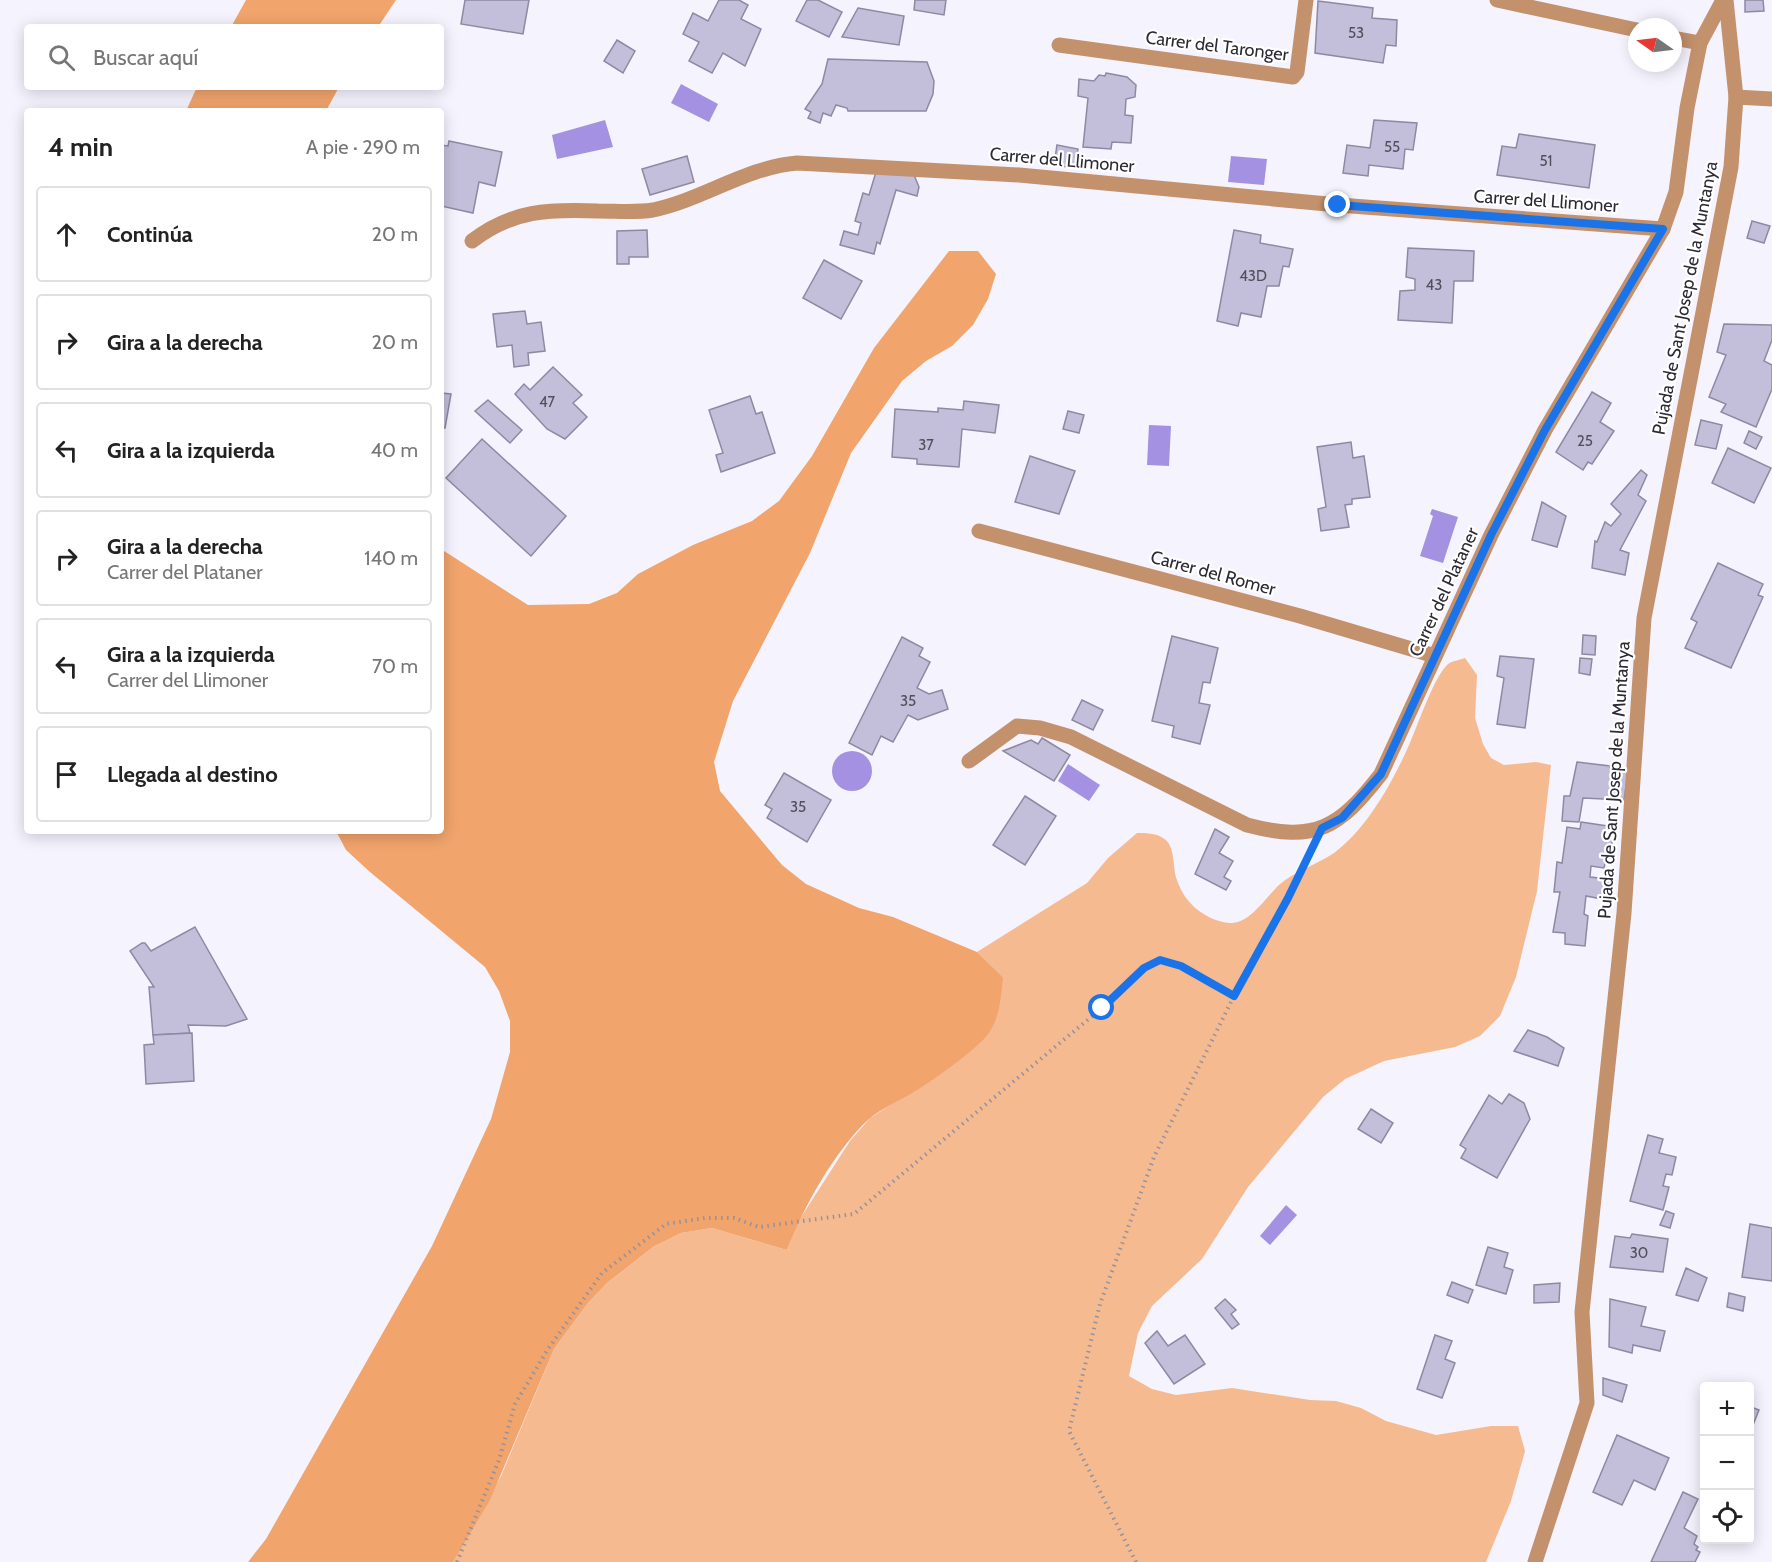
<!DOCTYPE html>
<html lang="es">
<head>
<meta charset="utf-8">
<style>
	body { margin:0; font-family:Cabin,sans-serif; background:#f2f2f2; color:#222 }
	.controls { position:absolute; right:18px; bottom:18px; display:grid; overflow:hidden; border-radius:6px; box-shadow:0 3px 15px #0003 }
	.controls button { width:54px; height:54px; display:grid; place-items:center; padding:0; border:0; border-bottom:2px solid #e0e0e0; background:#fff; color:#222; font:30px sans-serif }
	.compass { position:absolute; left:1628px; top:18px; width:54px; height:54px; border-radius:50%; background:#fff; box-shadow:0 3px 15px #0003; rotate:284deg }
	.stop { position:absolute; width:18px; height:18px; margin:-14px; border:4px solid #1a73e8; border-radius:50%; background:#fff }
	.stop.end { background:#1a73e8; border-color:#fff; box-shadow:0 2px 6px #0008 }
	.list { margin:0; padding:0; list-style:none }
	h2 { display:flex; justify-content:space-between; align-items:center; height:78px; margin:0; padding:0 24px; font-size:26px }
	h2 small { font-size:20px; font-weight:400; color:#767676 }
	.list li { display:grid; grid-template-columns:39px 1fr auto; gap:18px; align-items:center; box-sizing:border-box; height:96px; margin:0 12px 12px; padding:0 12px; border:2px solid #e0e0e0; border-radius:6px }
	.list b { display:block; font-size:22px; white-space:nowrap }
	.list p { margin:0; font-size:20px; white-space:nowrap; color:#767676 }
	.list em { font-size:20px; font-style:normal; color:#767676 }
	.icon { flex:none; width:33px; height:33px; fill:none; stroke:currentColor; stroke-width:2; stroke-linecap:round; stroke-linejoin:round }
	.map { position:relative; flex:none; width:1772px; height:1562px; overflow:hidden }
	.search { position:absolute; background:#fff; box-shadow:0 3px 15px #0003; left:24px; top:24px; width:420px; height:66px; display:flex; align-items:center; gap:15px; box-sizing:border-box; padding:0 21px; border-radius:6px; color:#767676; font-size:22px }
	.panel { position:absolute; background:#fff; box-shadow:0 3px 15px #0003; left:24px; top:108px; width:420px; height:726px; border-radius:6px }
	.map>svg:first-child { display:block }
	.green { fill:#f6ba90 }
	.forest { fill:#f1a46c }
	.water { fill:#a491e1 }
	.building { fill:#c3bed9; stroke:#8e89a3; stroke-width:1.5 }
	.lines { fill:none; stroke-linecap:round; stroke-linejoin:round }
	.path { stroke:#94929d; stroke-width:4; stroke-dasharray:1.5 4.5; stroke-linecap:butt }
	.minor { stroke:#c4916d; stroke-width:15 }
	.route { stroke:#1a73e8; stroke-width:8 }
	.labels { text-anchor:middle; stroke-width:4.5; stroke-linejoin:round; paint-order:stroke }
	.number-label { font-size:15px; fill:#524f5d }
	.street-label { font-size:18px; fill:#2c2a34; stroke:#fff }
</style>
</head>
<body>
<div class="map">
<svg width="1772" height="1562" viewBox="0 0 1772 1562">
	<rect width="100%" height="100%" fill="#f5f3fe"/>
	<path class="green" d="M1465 658 1477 675 1475 718 1483 744 1491 758 1504 765 1536 762 1551 765 1537 891 1516 977 1500 1016 1480 1036 1455 1047 1384 1061 1345 1079 1323 1097 1248 1187 1202 1259 1152 1306 1138 1333 1129 1376 1152 1389 1176 1395 1232 1388 1310 1400 1336 1401 1361 1408 1386 1421 1436 1435 1491 1426H1518L1525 1451 1511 1501 1486 1562H453L501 1476 554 1349 588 1303 607 1283 653 1247 681 1233 712 1228 787 1250 796 1225 850 1141 870 1118 942 1072 1003 977 977 952 1087 883 1108 858 1137 833C1146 833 1155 833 1163 838 1176 845 1172 867 1177 880 1184 903 1206 921 1230 923 1250 924 1266 897 1279 885 1295 871 1316 865 1334 853 1365 830 1389 788 1405 754 1416 732 1432 679 1448 664 1452 661 1460 660 1465 658Z"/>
	<g class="forest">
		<polygon points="246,0 396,0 378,27 231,27"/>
		<polygon points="197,87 339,87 326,111 186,111"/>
		<path d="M949 251H978L996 274 988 299 973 325 952 346 926 361 902 381 851 453 810 553 733 701 714 762 720 791 782 865 806 884 859 908 893 917 977 952 1003 977C1001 996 1000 1018 988 1034 979 1048 928 1084 912 1093 899 1101 881 1109 869 1119 835 1150 803 1208 787 1250L712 1228 681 1233 653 1247 607 1283 588 1303 554 1349 490 1500 453 1562H248L266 1539 432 1246 491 1119 510 1052V1021L499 991 485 967 370 872 346 850 336 831H441V549L528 605 589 604 617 593 638 574 693 545 752 521 779 501 812 456 874 348Z"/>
	</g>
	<g class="water">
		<polygon points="681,84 718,104 709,122 671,103"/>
		<polygon points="605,120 613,147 557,159 552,135"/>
		<polygon points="1231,156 1267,159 1264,185 1228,182"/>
		<polygon points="1149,425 1171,426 1169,466 1147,465"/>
		<polygon points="1432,509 1458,517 1443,563 1420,556 1433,516 1430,514"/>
		<circle cx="852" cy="771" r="20"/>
		<polygon points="1068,764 1100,785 1089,801 1058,781"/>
		<polygon points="1286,1205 1297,1215 1270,1245 1260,1236"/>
	</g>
	<g class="building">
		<polygon points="465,0 529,0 523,34 461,24"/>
		<polygon points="719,0 739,0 748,5 741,19 761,29 745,66 723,53 712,73 689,61 699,42 683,34 693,13 708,21"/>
		<polygon points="807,0 818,0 842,12 829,37 796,21"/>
		<polygon points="915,0 946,0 944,15 914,10"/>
		<polygon points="1745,0 1763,0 1764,11 1745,12"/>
		<polygon points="1318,1 1373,8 1372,18 1397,20 1396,46 1386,45 1383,63 1315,53"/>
		<polygon points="858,8 904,16 899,45 842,37"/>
		<polygon points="617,40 635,51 623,73 604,61"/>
		<polygon points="828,59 927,62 934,81 933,94 926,111 848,111 847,108 836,105 831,116 823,113 820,123 808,118 811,112 805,109 822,84"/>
		<polygon points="1106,73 1127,77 1136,85 1135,97 1126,99 1125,115 1133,116 1131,143 1112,142 1111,149 1083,147 1088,98 1078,96 1079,79 1094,81 1099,75 1105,76"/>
		<polygon points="1374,120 1417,123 1413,150 1405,149 1403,169 1369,165 1368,176 1343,173 1347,145 1370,148"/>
		<polygon points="1519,134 1595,145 1589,188 1497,175 1502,146 1516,148"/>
		<polygon points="449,141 502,152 495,186 479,182 473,213 441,206 441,145 448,146"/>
		<polygon points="1057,145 1078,149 1075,168 1054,165"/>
		<polygon points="687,156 694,182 650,195 642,169"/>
		<polygon points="876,172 914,175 919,187 917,196 896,190 880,244 877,242 874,254 840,245 844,231 858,235 861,223 855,221 863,193 869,195"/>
		<polygon points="1752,221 1770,226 1764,243 1747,238"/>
		<polygon points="647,230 648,257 629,257 629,264 617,264 617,231"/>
		<polygon points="1234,230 1261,235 1260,243 1293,249 1289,267 1283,266 1279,286 1267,286 1261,317 1241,313 1238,326 1217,321"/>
		<polygon points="1408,248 1474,251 1473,281 1454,281 1452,323 1398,320 1400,291 1415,290 1415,279 1406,277"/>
		<polygon points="824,260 862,281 841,319 803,298"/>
		<polygon points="525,311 527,324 541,322 545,351 528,353 529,365 514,367 512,345 497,347 493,314"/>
		<polygon points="1724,324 1772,325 1772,340 1764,361 1772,365 1772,389 1756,427 1721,412 1726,404 1709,397 1726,355 1717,352"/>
		<polygon points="553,367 582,395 573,403 587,417 565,439 547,429 515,394 524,384 530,390"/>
		<polygon points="1592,392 1611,403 1600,422 1614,431 1592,464 1588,462 1583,470 1556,452"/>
		<polygon points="441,393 451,394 445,428 441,428"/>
		<polygon points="750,396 756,414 762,412 775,453 721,472 716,455 723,453 709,410"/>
		<polygon points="488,400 522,430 510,443 475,411"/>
		<polygon points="964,401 999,405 995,433 962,429 959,467 917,464 917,459 892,457 895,409 938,412 938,408 963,410"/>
		<polygon points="1068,411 1084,415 1079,433 1063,429"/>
		<polygon points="1701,420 1722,425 1716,449 1695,445"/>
		<polygon points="1749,431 1762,437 1756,449 1744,443"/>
		<polygon points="482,439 566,516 531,556 446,478"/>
		<polygon points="1351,442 1353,458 1364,456 1370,497 1352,499 1352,504 1345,505 1349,527 1321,531 1318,509 1326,507 1317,447"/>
		<polygon points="1728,448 1771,468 1754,503 1712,483"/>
		<polygon points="1030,456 1075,471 1059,514 1015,502"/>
		<polygon points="1641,470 1647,475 1638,495 1646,501 1620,550 1629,553 1625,575 1592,568 1595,541 1597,542 1605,522 1611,526 1621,514 1611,504"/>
		<polygon points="1542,502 1566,516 1557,547 1532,540"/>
		<polygon points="1718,563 1763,584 1758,595 1763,597 1731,668 1685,648 1697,622 1691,619"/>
		<polygon points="1583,635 1596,636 1595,655 1582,654"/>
		<polygon points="1172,636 1218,648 1210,683 1203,682 1199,703 1210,705 1200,744 1172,737 1174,726 1152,721"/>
		<polygon points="902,637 923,648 919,656 930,662 917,688 929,694 942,690 948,709 918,720 908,715 893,742 881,736 872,755 849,743"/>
		<polygon points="1500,656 1534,659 1525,728 1497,724 1504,678 1497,676"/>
		<polygon points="1580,658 1592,659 1590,675 1579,673"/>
		<polygon points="1082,700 1103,710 1093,730 1072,720"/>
		<polygon points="1042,738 1070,755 1054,781 1003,751 1031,740 1038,744"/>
		<polygon points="1577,762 1610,766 1610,769 1628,772 1624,800 1583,798 1579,822 1562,821 1564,796 1570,796"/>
		<polygon points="784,773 831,800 807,842 767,818 772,809 765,805"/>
		<polygon points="1025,796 1056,816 1025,865 993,845"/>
		<polygon points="1581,822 1614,827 1610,857 1607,856 1604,868 1591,866 1590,877 1609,879 1607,900 1586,896 1584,914 1588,916 1585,946 1565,944 1565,933 1553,932 1560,892 1554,892 1557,862 1562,863 1567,827 1580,829"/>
		<polygon points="1215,829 1229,837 1219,853 1233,861 1224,877 1231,881 1226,890 1195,874"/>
		<polygon points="195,927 247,1019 226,1026 188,1025 190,1033 153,1035 149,987 154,987 130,951 142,943 145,943 151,951"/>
		<polygon points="1528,1030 1547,1037 1564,1048 1558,1066 1514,1051"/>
		<polygon points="192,1033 194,1081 146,1084 144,1045 154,1044 153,1035"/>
		<polygon points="1509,1094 1524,1103 1530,1119 1497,1178 1461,1158 1466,1149 1460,1145 1489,1095 1502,1104"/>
		<polygon points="1371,1109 1393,1123 1381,1143 1358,1129"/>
		<polygon points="1648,1135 1663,1139 1659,1153 1676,1157 1672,1175 1666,1174 1663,1186 1669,1187 1663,1210 1630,1201"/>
		<polygon points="1666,1211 1674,1214 1670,1228 1660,1225"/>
		<polygon points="1750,1224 1772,1228 1772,1281 1742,1277"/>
		<polygon points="1632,1234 1668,1239 1663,1272 1610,1267 1615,1236 1630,1238"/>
		<polygon points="1488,1247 1508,1253 1504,1267 1513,1270 1506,1294 1476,1285"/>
		<polygon points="1686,1268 1707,1278 1698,1301 1676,1295"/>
		<polygon points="1452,1282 1473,1290 1468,1303 1447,1295"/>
		<polygon points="1560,1283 1559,1302 1534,1303 1534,1285"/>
		<polygon points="1729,1293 1745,1297 1743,1311 1727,1307"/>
		<polygon points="1225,1299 1236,1310 1231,1314 1239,1324 1232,1329 1215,1308"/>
		<polygon points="1610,1299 1646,1307 1641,1326 1665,1331 1660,1351 1633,1345 1632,1353 1609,1347"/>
		<polygon points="1157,1331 1168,1346 1185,1335 1205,1364 1174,1384 1145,1343"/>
		<polygon points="1435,1335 1452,1341 1445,1359 1455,1363 1442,1398 1417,1389"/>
		<polygon points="1603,1378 1627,1385 1622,1402 1603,1395"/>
		<polygon points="1751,1407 1759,1410 1751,1430 1750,1430"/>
		<polygon points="1617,1435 1669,1458 1655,1490 1634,1480 1622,1505 1593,1492"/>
		<polygon points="1683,1492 1698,1499 1684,1528 1697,1536 1694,1544 1698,1547 1696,1550 1700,1552 1695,1562 1651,1562"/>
	</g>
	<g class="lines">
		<g class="path">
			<polyline points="457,1562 499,1460 515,1404 548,1349 602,1273 666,1224 705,1218 734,1218 759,1227 854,1214 1102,1008 1144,968 1160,960 1181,966 1234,996"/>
			<polyline points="1136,1562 1069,1431 1100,1304 1154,1157 1234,996 1309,856"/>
		</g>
		<g class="minor">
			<polyline points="1497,0 1637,30"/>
			<polyline points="1673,38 1700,43"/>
			<polyline points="1059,45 1293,77 1297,72 1306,0"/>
			<polyline points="1736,97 1772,99"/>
			<path d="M472 241C512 210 549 209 598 211 616 211 635 213 653 210 702 200 747 167 797 163L1019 175 1338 205 1663 229"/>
			<polyline points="979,531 1300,616 1435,656"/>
			<path d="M969 761 1017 726 1040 728 1071 737 1247 825C1316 843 1339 828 1381 774L1491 535 1545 430 1663 229 1676 192 1687 108 1700 43 1723 0"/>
			<polyline points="1535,1562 1587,1403 1582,1312 1624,913 1644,618 1731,167 1736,97 1726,0"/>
		</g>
	</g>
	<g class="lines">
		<polyline class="route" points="1102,1008 1144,968 1160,960 1181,966 1234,996 1288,898 1322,828 1342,818 1381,774 1491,535 1545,430 1663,229 1338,205"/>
	</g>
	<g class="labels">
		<g class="number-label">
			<text x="1356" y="38">53</text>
			<text x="1392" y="152">55</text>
			<text x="1546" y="166">51</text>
			<text x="1253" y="281">43D</text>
			<text x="1434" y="290">43</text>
			<text x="547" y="407">47</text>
			<text x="1585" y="446">25</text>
			<text x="926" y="450">37</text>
			<text x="908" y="706">35</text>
			<text x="798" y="812">35</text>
			<text x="1639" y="1258">30</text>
		</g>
		<g class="street-label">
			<text transform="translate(1217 46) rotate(7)" y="6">Carrer del Taronger</text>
			<text transform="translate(1062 160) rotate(5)" y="6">Carrer del Llimoner</text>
			<text transform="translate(1546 201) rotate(4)" y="6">Carrer del Llimoner</text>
			<text transform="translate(1685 298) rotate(-79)" y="6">Pujada de Sant Josep de la Muntanya</text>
			<text transform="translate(1213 573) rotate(15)" y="6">Carrer del Romer</text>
			<text transform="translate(1444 592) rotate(-65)" y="6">Carrer del Plataner</text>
			<text transform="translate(1614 780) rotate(-86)" y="6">Pujada de Sant Josep de la Muntanya</text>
		</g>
	</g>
</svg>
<div class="controls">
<button>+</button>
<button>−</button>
<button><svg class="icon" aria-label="locate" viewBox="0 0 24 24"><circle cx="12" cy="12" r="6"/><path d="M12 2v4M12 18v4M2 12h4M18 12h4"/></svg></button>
</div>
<svg class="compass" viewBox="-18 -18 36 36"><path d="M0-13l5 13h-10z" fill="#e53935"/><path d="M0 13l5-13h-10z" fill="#767676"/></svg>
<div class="stop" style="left:1102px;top:1008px"></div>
<div class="stop end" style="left:1338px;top:205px"></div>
<div class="search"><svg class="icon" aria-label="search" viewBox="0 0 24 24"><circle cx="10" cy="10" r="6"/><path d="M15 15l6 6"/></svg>Buscar aquí</div>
<section class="panel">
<h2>4 min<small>A pie · 290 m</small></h2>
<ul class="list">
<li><svg class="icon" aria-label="ahead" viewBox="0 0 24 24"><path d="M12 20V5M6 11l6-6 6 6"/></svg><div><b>Continúa</b></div><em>20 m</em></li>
<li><svg class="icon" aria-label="right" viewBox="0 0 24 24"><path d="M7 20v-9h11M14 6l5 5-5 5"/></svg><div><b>Gira a la derecha</b></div><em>20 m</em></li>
<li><svg class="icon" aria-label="left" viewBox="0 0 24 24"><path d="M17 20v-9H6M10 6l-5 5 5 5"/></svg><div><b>Gira a la izquierda</b></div><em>40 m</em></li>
<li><svg class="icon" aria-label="right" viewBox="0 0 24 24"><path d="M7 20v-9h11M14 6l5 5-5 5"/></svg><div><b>Gira a la derecha</b><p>Carrer del Plataner</p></div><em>140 m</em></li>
<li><svg class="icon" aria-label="left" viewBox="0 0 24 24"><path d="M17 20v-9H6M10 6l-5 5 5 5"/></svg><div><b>Gira a la izquierda</b><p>Carrer del Llimoner</p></div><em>70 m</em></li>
<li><svg class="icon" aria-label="arrive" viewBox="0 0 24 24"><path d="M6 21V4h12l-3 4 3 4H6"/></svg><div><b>Llegada al destino</b></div></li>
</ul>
</section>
</div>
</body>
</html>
